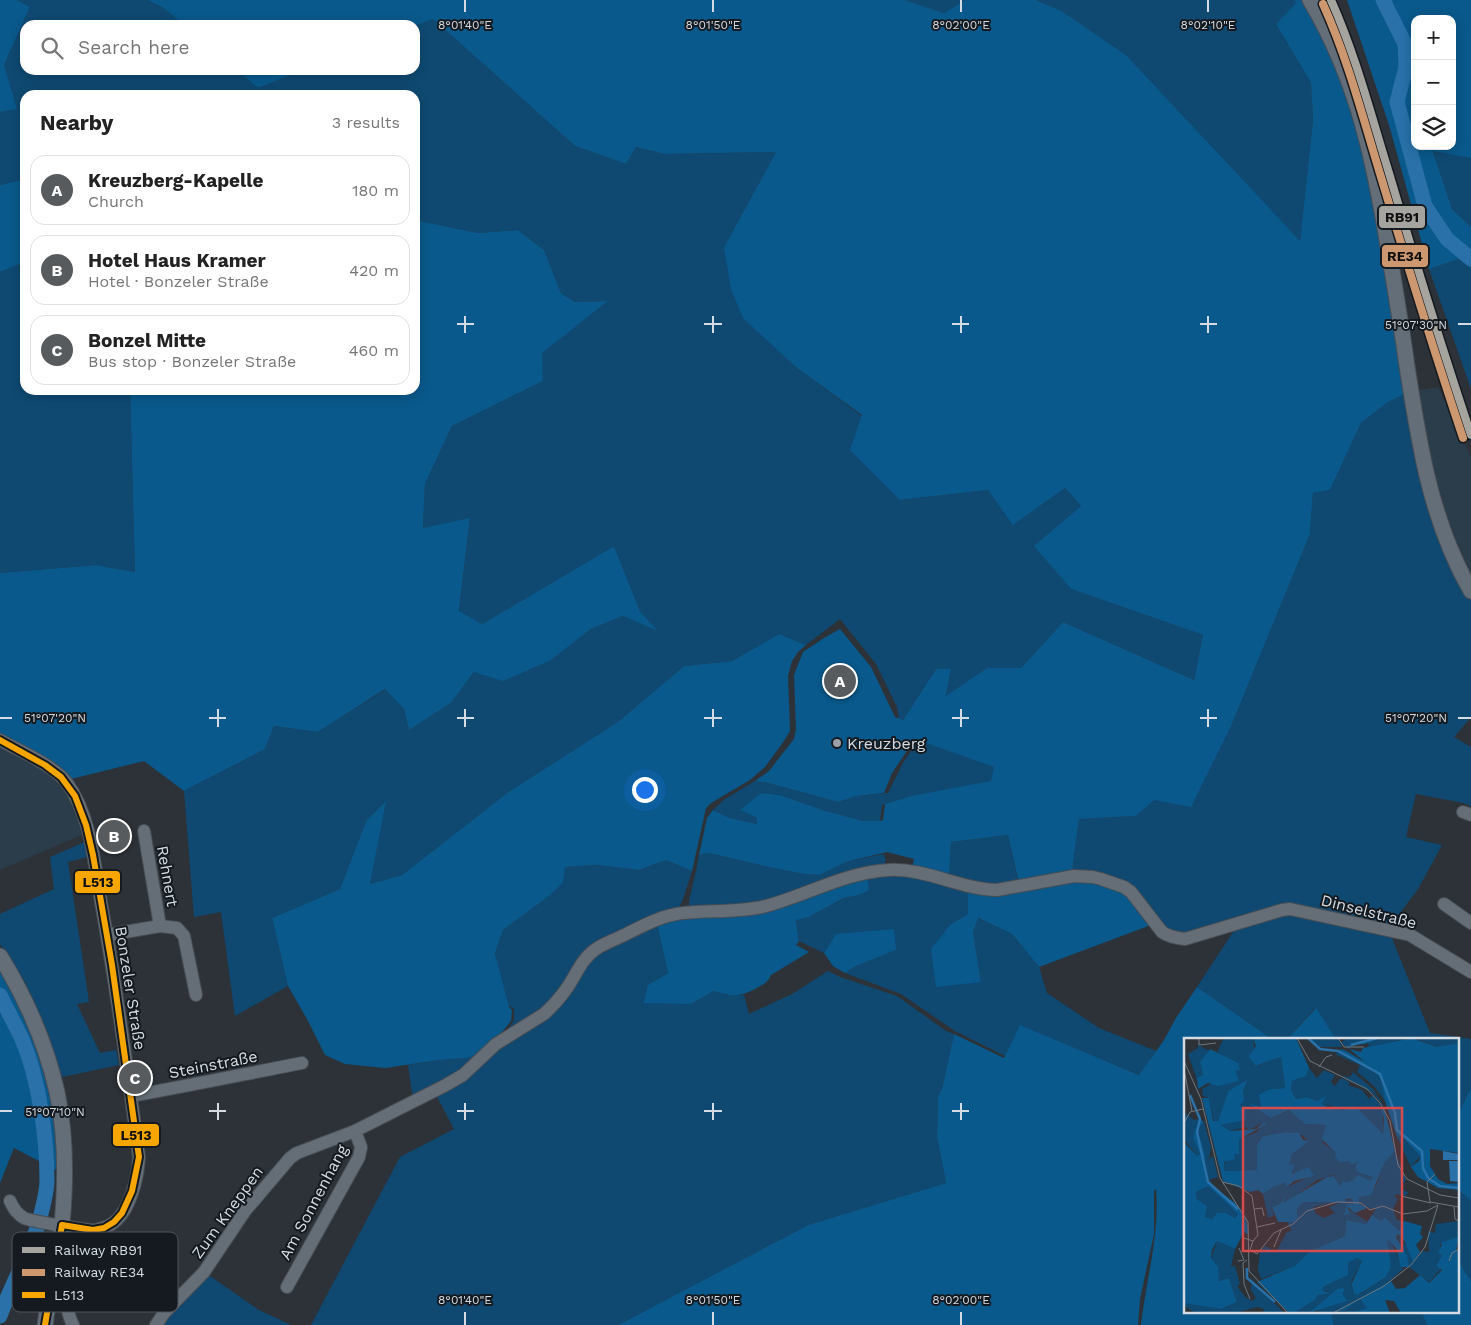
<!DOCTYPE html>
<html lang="en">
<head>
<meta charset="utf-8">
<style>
	body { margin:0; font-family:"Work Sans",sans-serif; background:#f6f6f6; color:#222 }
	.controls { position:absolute; right:15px; top:15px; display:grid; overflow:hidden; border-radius:10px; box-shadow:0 2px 12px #0003 }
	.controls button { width:45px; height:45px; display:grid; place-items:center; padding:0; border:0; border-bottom:1px solid #e0e0e0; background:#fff; color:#222; font:25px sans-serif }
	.you { position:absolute; left:644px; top:789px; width:18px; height:18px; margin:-12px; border:4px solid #fff; border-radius:50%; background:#1a73e8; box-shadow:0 0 0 8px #1a73e833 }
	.badge { display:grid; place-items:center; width:32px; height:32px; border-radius:50%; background:#585b5e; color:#fff; font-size:16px; font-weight:700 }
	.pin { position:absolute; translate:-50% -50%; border:2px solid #fff; box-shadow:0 1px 5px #0006 }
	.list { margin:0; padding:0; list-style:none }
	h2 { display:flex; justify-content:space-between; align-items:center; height:65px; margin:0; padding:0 20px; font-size:21px }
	h2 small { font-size:16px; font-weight:400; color:#767676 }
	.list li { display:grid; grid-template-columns:32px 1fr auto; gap:15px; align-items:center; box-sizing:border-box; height:70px; margin:0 10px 10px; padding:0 10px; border:1px solid #e0e0e0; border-radius:15px }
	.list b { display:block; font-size:19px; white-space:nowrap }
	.list p { margin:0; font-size:16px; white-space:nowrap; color:#767676 }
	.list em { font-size:16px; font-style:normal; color:#767676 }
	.icon { flex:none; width:28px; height:28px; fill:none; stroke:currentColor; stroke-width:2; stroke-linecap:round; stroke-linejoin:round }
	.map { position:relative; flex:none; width:1471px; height:1325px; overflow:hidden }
	.search { position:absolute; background:#fff; box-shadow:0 2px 12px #0003; left:20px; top:20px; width:400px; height:55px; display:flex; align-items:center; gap:12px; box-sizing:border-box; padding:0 18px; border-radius:15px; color:#767676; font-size:19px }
	.panel { position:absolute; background:#fff; box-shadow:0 2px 12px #0003; left:20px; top:90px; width:400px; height:305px; border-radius:15px }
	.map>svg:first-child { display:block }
	.built { fill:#2b3c4a }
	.green { fill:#0f4972 }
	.forest { fill:#09598c; fill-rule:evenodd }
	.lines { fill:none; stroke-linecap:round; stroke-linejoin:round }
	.river { stroke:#2971a8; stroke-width:15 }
	.minor-casing { stroke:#484d53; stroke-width:14 }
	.major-casing { stroke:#484d53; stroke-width:17 }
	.minor { stroke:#656e77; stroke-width:12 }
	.major { stroke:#636e79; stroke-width:15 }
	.bus-1-casing { stroke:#141a1f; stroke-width:10 }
	.bus-1 { stroke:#f7a600; stroke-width:6 }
	.rail-1-casing { stroke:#141a1f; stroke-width:11 }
	.rail-2-casing { stroke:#141a1f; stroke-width:11 }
	.rail-1 { stroke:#a6a49e; stroke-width:8 }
	.rail-2 { stroke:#cd976f; stroke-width:8 }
	.ticks { fill:none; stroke:#d4dbe3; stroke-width:2 }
	.poi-dot { fill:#99a0a7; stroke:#141a1f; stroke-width:2 }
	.labels { text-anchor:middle; stroke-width:4; stroke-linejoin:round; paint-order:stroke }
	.poi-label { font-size:16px; fill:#d4dbe3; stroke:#141a1f; text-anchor:start }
	.street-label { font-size:16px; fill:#d4dbe3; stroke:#141a1f }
	.inset-river { fill:none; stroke:#2971a8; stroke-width:2.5 }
	.inset-road { fill:none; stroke:#6f767c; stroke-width:1 }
	.view { fill:#d64c4d; fill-opacity:0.15; stroke:#d64c4d; stroke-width:2.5 }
	.inset-edge { fill:none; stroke:#d4dbe3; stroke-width:2.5 }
	.key { fill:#141a1f; stroke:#4e545a; stroke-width:1 }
	.key-label { font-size:14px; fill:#d4dbe3 }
	.ticks-label { font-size:12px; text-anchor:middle; fill:#d4dbe3; stroke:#141a1f; stroke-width:4; stroke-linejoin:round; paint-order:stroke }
	.line-badge { stroke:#141a1f; stroke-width:2 }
	.pale-badge-label { font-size:14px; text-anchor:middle; font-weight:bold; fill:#111 }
</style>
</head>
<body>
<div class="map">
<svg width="1471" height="1325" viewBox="0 0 1471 1325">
	<rect width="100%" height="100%" fill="#2c3238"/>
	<g class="built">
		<polygon points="1438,387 1471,457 1471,583 1442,513 1416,391"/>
		<polygon points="0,744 46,769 60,781 80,820 84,834 0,870"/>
	</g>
	<g class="green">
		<polygon points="17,0 147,0 162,7 184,25 25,25 25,70 237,70 258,88 303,70 415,70 415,26 433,19 575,146 626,164 636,147 664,154 776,152 724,247 797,368 862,416 900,500 988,490 1014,524 1065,488 1081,506 1035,546 1071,589 1203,635 1194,680 1063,622 1021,668 987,668 946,697 951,669 936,669 903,720 899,719 897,707 876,664 840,619 806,645 779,634 732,661 684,666 619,721 507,793 402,875 370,884 385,802 366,821 340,889 272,918 288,986 235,1016 221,912 194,917 184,791 265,749 274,726 318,732 386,689 404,709 409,730 451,703 474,672 551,660 591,629 623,616 657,630 640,611 614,546 482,624 459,612 470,519 423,528 425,484 452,426 543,381 541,353 608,301 575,302 561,293 544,250 518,230 478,233 415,220 415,95 25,95 25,179 0,185 0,112 16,109 4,65 30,7"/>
		<polygon points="905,0 965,0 944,13"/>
		<polygon points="1036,0 1295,0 1297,3 1276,24 1311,83 1313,120 1300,242 1126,55 1062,11"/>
		<polygon points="1433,150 1471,158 1471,227 1452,209"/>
		<polygon points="1459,259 1471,269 1471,389 1429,269"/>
		<polygon points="25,262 25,390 130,390 135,572 96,565 0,573 0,272"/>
		<polygon points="1407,393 1420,473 1437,536 1471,598 1471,717 1454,737 1471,747 1471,806 1464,803 1416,794 1406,837 1442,845 1418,889 1394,921 1392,928 1295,907 1175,936 1072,873 1079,819 1136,816 1232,724 1310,534 1313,493 1330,490 1361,423 1388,402"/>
		<polygon points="919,740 995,767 991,782 911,796 882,805 880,821 863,821 823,810 780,795 761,793 741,810 757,818 757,824 730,818 713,810 725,799 755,781 768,783 838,802 857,796 888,793 903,763"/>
		<polygon points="1008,835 1019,885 989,889 949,879 951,842"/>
		<polygon points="85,842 87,857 68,862 89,1002 77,1004 100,1053 116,1050 119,1065 62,1077 48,1033 25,982 0,944 0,914 54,889 50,857"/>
		<path d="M709 853 773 868 804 874 818 875 846 862 883 854C886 858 887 862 882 866L768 902 692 908 689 905V901L696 871 699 855Z"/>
		<polygon points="666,860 692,871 683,899 680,905 681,907 594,947 546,1008 508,1030 514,1020 514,1009 508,1005 495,953 503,930 548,897 565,867 597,865 641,870"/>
		<polygon points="915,875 968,889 968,914 951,924 981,982 973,932 977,918 1012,934 1039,967 1047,993 1099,1028 1156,1051 1140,1075 1020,1026 1005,1056 955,1031 901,994 845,973 854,967 896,950 830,944 824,953 799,941 796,919 809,917 845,898 859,895 867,876"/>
		<polygon points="1287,912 1392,935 1393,941 1430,1033 1471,1039 1471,1088 1457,1116 1457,1039 1336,1039 1315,1008 1287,1039 1272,1039 1197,987 1237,926"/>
		<polygon points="657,924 668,973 648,985 691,1004 714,991 727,995 744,995 749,1014 792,994 828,971 840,977 897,996 946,1031 954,1034 942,1089 938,1096 937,1137 946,1183 808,1225 618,1325 311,1325 400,1157 454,1129 433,1089 413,1099 408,1065 440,1060 478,1057 519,1033 594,955"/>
		<polygon points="1457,1188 1471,1201 1471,1281 1457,1259"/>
		<polygon points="207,1274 259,1310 291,1325 161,1325"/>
		<polygon points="1331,1311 1421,1311 1427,1325 1334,1325"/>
	</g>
	<g class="forest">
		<polygon points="0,0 17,0 30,7 4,65 17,109 0,112"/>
		<polygon points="147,0 905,0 944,13 965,0 1036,0 1062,11 1126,55 1300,241 1313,120 1311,83 1276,24 1296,3 1295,0 1301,0 1319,28 1352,95 1374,189 1407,393 1388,402 1361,423 1330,490 1313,493 1310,534 1232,724 1191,807 1154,800 1136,816 1079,819 1071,880 1090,879 1133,895 1151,925 1039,967 1012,934 978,918 973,932 981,982 936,987 931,949 951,924 968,914 968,889 1020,888 1008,835 951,842 949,879 912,869 914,859 887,852 846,862 819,875 804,874 773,868 709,853 699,855 707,818 713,810 730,818 757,824 757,818 740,810 761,793 780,795 823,810 863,821 880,821 883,820 885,804 911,796 991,781 994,767 915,739 892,773 884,793 857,796 838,802 768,783 755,781 769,771 794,739 796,729 794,675 803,652 824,638 840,629 871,667 895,717 903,720 936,669 951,669 946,696 987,668 1021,668 1063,622 1194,680 1203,635 1071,589 1034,546 1081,506 1065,488 1013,525 988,490 900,500 850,450 862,415 797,368 743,318 731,289 724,247 776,152 664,154 636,147 626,164 575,146 433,19 415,26 415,25 184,25 162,7"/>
		<path d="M1347 0H1471V158L1433 151 1452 209 1471 227V269L1459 259 1429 269 1389 125ZM1415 19H1452V146H1415Z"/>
		<polygon points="237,70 303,70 258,88"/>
		<polygon points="25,179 25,262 0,272 0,185"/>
		<polygon points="415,220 478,233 518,230 544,250 561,293 575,302 608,301 542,353 543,381 452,426 425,484 423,528 470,518 459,611 482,624 614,546 640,611 658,631 623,616 591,629 551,660 503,681 474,672 451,703 409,730 404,709 385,689 318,732 274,726 265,749 184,791 144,761 71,779 0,734 0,573 96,565 135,572 130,390 415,390"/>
		<polygon points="779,634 806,645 798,652 792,661 788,676 790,731 784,741 765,767 750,780 711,803 706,808 692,871 666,860 640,870 597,865 565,867 563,882 548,897 503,930 495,953 509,1007 512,1010 511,1021 501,1033 478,1057 440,1060 385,1068 345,1064 325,1055 307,1019 288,986 272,918 340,889 366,821 386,801 370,884 402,875 507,793 619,721 684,666 732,661"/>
		<path d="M867 876 869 890 859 895 844 898 809 917 796 920 799 941 796 945 809 952 771 975C768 982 764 984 757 988 740 997 732 997 714 991L691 1004 644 1003 648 985 668 973 657 924 670 919 717 914Z"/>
		<polygon points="894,929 896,950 854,967 845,973 833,966 824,953 836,934"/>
		<polygon points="0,968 27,1018 41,1055 56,1118 58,1171 14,1148 0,1183"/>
		<path d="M1197 987 1272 1039H1185V1311H1331L1334 1325H1141C1146 1280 1160 1235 1156 1189L1154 1191V1234L1140 1299 1138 1325H618L808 1225 946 1183 937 1137 938 1096 942 1089 954 1034 1004 1058 1020 1025 1139 1075 1164 1040 1176 1018Z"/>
		<polygon points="1316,1008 1336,1039 1287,1039"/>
		<polygon points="1471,1088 1471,1201 1457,1188 1457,1116"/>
		<polygon points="1457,1259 1471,1281 1471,1325 1427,1325 1421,1311 1457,1311"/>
	</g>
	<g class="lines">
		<g class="river">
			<polyline points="1383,0 1405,44 1406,67 1397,102 1425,206 1447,239 1471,259"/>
			<path d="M0 995C7 1010 15 1024 22 1039 39 1079 47 1137 47 1181 47 1191 41 1215 38 1225 28 1257 11 1285 0 1316"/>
		</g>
		<g class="minor-casing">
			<g id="minor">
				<path d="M0 740C18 750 55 766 67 783 91 816 94 862 101 902 116 986 128 1072 139 1157 138 1177 130 1214 110 1225 106 1227 100 1229 96 1230 89 1231 30 1221 24 1218 17 1214 13 1208 10 1201"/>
				<polyline points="1463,812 1471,815"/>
				<polyline points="144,831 160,926"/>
				<polyline points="1444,904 1471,923"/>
				<polyline points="107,935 160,926 177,928 184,936 196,995"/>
				<path d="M131 1096C188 1086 245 1074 302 1063"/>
				<polyline points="287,1287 359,1157 361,1147 355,1131"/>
				<path d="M73 1325C62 1304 68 1284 81 1265 84 1260 91 1256 93 1250 96 1243 95 1237 94 1230"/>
				<path d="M156 1325 164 1313 204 1272 245 1211 290 1158 297 1153 355 1131 446 1085 463 1075 496 1044 544 1014C553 1006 560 998 567 988 576 975 582 958 596 949 603 944 612 941 620 937 639 928 661 915 683 913 710 910 739 913 766 906 807 895 846 872 889 870 926 868 960 889 997 890L1074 876 1093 877 1101 879 1124 887 1131 892 1162 932C1169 937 1176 938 1185 939L1282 910 1290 909 1410 935 1471 972"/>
			</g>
		</g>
		<g class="major-casing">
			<g id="major">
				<path d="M1310 0C1359 82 1375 165 1390 258 1396 294 1402 330 1407 366 1419 444 1431 522 1471 591"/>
				<path d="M0 956C26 998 46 1044 57 1092 66 1134 66 1181 62 1224 61 1238 57 1252 55 1265 51 1285 48 1305 45 1325"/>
			</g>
		</g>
		<use href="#minor" class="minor"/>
		<use href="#major" class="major"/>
		<g class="bus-1-casing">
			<g id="bus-1">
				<polyline points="0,740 45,765 61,777 75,796 86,825 93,855 112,965 139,1157 132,1191 122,1213 114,1222 104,1228 93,1230 62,1225"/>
				<polyline points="45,1325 62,1225"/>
			</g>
		</g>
		<use href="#bus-1" class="bus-1"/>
		<g class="rail-1-casing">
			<path id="rail-1" d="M1331 0C1356 56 1371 115 1389 173 1415 261 1442 348 1471 435"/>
		</g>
		<g class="rail-2-casing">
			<path id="rail-2" d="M1323 4C1348 59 1363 118 1381 177 1407 264 1434 351 1463 438"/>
		</g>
		<use href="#rail-1" class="rail-1"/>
		<use href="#rail-2" class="rail-2"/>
	</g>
	<path class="ticks" d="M465 0V12M713 0V12M961 0V12M1208 0V12M465 316V333M713 316V333M961 316V333M1208 316V333M457 324H474M704 324H722M952 324H969M1200 324H1217M1458 324H1471M218 709V727M465 709V727M713 709V727M961 709V727M1208 709V727M0 718H12M209 718H226M457 718H474M704 718H722M952 718H969M1200 718H1217M1458 718H1471M218 1103V1120M465 1103V1120M713 1103V1120M961 1103V1120M0 1111H12M209 1111H226M457 1111H474M704 1111H722M952 1111H969M465 1312V1325M713 1312V1325M961 1312V1325"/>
	<circle class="poi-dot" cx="837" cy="743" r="5"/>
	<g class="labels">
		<g class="poi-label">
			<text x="847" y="749">Kreuzberg</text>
		</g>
		<g class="street-label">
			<text transform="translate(168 876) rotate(80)" y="6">Rehnert</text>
			<text transform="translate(1369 911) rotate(14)" y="6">Dinselstraße</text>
			<text transform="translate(131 988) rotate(81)" y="6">Bonzeler Straße</text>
			<text transform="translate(213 1064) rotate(-11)" y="6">Steinstraße</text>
			<text transform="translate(313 1202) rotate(-62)" y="6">Am Sonnenhang</text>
			<text transform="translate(227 1212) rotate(-54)" y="6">Zum Kneppen</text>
		</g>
	</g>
	<g transform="translate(1184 1038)">
		<rect width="275" height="275" fill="#2c3238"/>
		<path d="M40 0H69L73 28 97 19 101 50 86 51 77 69 69 68 87 80 106 72 121 86 143 87 139 105 165 123H174L171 129 189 139 188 144 169 142 156 148 150 137 133 142 102 165 99 166 98 159 96 166 88 169 90 177 84 180 79 156 88 149 100 145 103 149 129 137 125 129 111 138 105 127 108 116 124 103 118 97 103 94 79 98 73 107V132L40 133 38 128 55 110V102L73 94 80 84 65 92 62 89 46 93 34 87 42 85 54 67 64 41 44 53 34 83 30 84 25 60 19 58 18 51 56 30 33 14ZM125 0H154L158 9H135ZM163 0H191L163 9 157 5ZM195 0H226L185 9 184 4ZM230 0H275V5L254 9ZM14 7 25 13 16 24 19 37 13 42 4 16 14 10ZM155 14 197 39 203 61 201 63 190 48 173 34 176 27 151 16ZM125 30 133 40 140 32 151 37 147 44 151 48 157 40 166 44 164 47 178 52 185 61 189 57 199 71V96L161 72 138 66 141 59 133 63 123 59 112 61 107 52 108 43 122 38ZM169 34 189 51 202 72 190 56 158 38 166 39ZM0 74 10 82 15 81 12 94 16 116 13 118 0 101ZM20 84 27 109 25 122 29 118 34 139 24 142 13 92ZM216 98 236 118 227 129 213 99ZM211 113 222 142 216 150 225 155 220 158 212 156 211 160 214 161 209 171 213 182 220 183 215 193 201 179 197 183 188 177 192 170 187 171 175 164V159L181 158 192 148 201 123ZM24 148 54 176 51 180 42 175H33L28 181 21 179 23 168 13 161 12 154ZM168 160 169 166H163L164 171 184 184 182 186 162 182 161 198 126 213 112 227 77 241 74 232 76 214 81 208 92 214 102 195 108 192 103 185 114 179 113 171 120 164 147 165 130 169 131 175 140 180 151 175 145 169ZM275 183V198L256 205 258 217 252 228 257 231 245 244 225 229 213 196 228 216 229 224 238 213 245 214 244 193 251 195 252 186ZM206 201 219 231 200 248 149 275H132L139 269 162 263 159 256 161 251H153L125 275H110L131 262 134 257 146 253H139V249L164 237V225L172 220 178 223 167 244 170 256 175 257 202 239 207 229 201 203ZM33 203 51 211 47 228H51L56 246 53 248 61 259 68 263 72 260 67 252 68 242 100 275H79L80 271 73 269 51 275H12L0 268 2 264 37 271 53 264 45 240 35 243 33 229 27 221ZM176 261 184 270 173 275H154Z" fill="#0f4972"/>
		<path d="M69 0H112L125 30 122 38 108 43 107 52 112 61 123 59 133 63 142 58 138 66 147 70 161 72 166 68 174 71 199 96 200 79 197 73 199 70 201 73 211 113 201 124 187 157 175 159V165L183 170 171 175 164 169 165 176 160 177 163 166H169L168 160 162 161 161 165 120 164 113 171 114 180 110 184H94L88 169 96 166 100 157 99 165 143 139 150 138 156 148 160 142 161 145 169 142 174 137 187 143 189 139 174 134 171 129 174 123 168 127 165 123 156 124 151 119 152 115 138 101 142 87 121 86 105 72 87 80 64 65 77 69 75 57 86 51 101 50 97 19 72 28 67 22 65 18 72 8ZM195 0 181 6 167 7 165 11 177 14 179 10 228 0 253 9 275 5V115L246 111V128L254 141 263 146 275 145V152L254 150 234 139 227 129 235 123 236 118 217 98 213 99 201 63 197 39 155 14 157 11 162 13 181 24 163 9 167 6ZM26 11 56 26 54 28 57 31 51 33 55 43 34 48 24 45 14 51 13 40 19 37 16 24ZM64 41 59 53 60 63 55 67 62 71 61 82 36 87 46 93 72 91 80 84 82 86 55 102V116H50L51 121 40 124V133L73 132V107L79 98 102 94 115 95 119 102 125 103 108 116 105 127 110 126 108 136 125 129 130 138 110 143 103 149 100 145 89 149 79 156 74 152 66 154 39 143 18 60H25L29 83H34L44 53ZM15 81 20 84 13 92 21 117V138L32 151 51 165 62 180 65 197 60 194 51 211 33 203 28 212 27 220 34 229 35 243 45 240 53 264 37 271 0 265V104L13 118 16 116 9 99ZM24 148 54 176 51 180 42 175H33L28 181 21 179 23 168 13 161 12 154ZM188 177 197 183 201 179 215 193 220 183 238 188 236 196 239 199 232 207 236 214 229 224 220 202 214 196 212 199 223 217 225 229H217L212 210 203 201 207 229 202 239 174 257 170 256 167 243 168 245 178 223 173 220 164 225V237L139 249V253L147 255 134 257 131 262 110 275H105L73 244 112 227 126 213 161 198 162 182 182 186ZM275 198 272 213H275V275H217L210 263 201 262 206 275H169L183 270 176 261 160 272 150 275 207 243 212 251 221 250 236 237 245 245 258 232 252 228 258 217 254 214 258 207 256 205ZM161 250 159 256 163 263 125 275 153 251Z" fill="#09598c" fill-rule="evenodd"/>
		<path d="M259 113 275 116V122H259ZM265 123H275V144L266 143Z" fill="#2971a8"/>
		<path class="inset-river" d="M124 0 136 11 154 13 196 36 211 75 213 92 238 113 239 130 244 140 256 148 275 150M167 7 193 0M6 57 16 81 13 94 24 144 54 171M63 230V240L91 264"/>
		<path class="inset-road" d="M15 0V7L32 5M113 0 126 23 183 51 196 65 206 83 214 127 223 141 256 157 275 160M154 0 160 9H180M0 23 17 61 36 140 64 184 65 233 104 275M135 29 142 19 148 17M0 31 8 73M0 85 6 74 19 71M251 136 243 144 246 164 275 169M38 144 55 148 68 158 74 197 69 203 60 200M217 158 247 165M270 169 271 181 275 183M70 171 78 170 80 178M73 189 91 185M69 203 66 212 73 216 90 195 109 186 123 173 153 164 177 165 186 172 199 168 219 176 243 173 254 167M90 209 97 192M63 222 59 225 60 246 66 261M54 223 60 222 55 210M265 223 268 215 275 211M149 275 200 248 227 227 241 209 254 167"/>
		<path class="view" d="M59 70H218V213H59Z"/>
		<rect width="275" height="275" class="inset-edge"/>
	</g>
	<rect x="12" y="1232" width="166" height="80" rx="8" class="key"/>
	<rect x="22" y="1247" width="23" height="6" fill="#a6a49e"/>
	<rect x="22" y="1269" width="23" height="7" fill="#cd976f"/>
	<rect x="22" y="1292" width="23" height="6" fill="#f7a600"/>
	<g class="key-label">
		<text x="54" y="1255">Railway RB91</text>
		<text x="54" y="1277">Railway RE34</text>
		<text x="54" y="1300">L513</text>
	</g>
	<g class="ticks-label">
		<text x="465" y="29">8°01'40"E</text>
		<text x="713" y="29">8°01'50"E</text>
		<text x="961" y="29">8°02'00"E</text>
		<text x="1208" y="29">8°02'10"E</text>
		<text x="1416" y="329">51°07'30"N</text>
		<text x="55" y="722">51°07'20"N</text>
		<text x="1416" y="722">51°07'20"N</text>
		<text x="55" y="1116">51°07'10"N</text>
		<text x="465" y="1304">8°01'40"E</text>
		<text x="713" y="1304">8°01'50"E</text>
		<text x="961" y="1304">8°02'00"E</text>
	</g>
	<g class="line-badge">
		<rect x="1378" y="205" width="48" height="24" rx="5" fill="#a6a49e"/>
		<rect x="1381" y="244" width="48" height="24" rx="5" fill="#cd976f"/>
		<rect x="74" y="870" width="47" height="24" rx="5" fill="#f7a600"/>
		<rect x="112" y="1123" width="48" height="24" rx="5" fill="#f7a600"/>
	</g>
	<g class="pale-badge-label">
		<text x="1402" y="222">RB91</text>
		<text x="1405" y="261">RE34</text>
		<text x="98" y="887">L513</text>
		<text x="136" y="1140">L513</text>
	</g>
</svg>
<div class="controls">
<button>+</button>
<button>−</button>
<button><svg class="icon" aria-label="layers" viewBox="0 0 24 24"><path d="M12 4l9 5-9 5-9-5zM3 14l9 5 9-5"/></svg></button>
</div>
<div class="you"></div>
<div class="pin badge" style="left:840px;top:681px">A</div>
<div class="pin badge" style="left:114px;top:836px">B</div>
<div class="pin badge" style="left:135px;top:1078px">C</div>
<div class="search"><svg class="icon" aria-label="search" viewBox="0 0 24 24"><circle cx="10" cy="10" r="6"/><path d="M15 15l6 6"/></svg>Search here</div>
<section class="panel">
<h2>Nearby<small>3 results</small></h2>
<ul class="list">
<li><span class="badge">A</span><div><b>Kreuzberg-Kapelle</b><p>Church</p></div><em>180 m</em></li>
<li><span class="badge">B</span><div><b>Hotel Haus Kramer</b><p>Hotel · Bonzeler Straße</p></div><em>420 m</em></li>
<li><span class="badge">C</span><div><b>Bonzel Mitte</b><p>Bus stop · Bonzeler Straße</p></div><em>460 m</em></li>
</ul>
</section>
</div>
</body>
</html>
